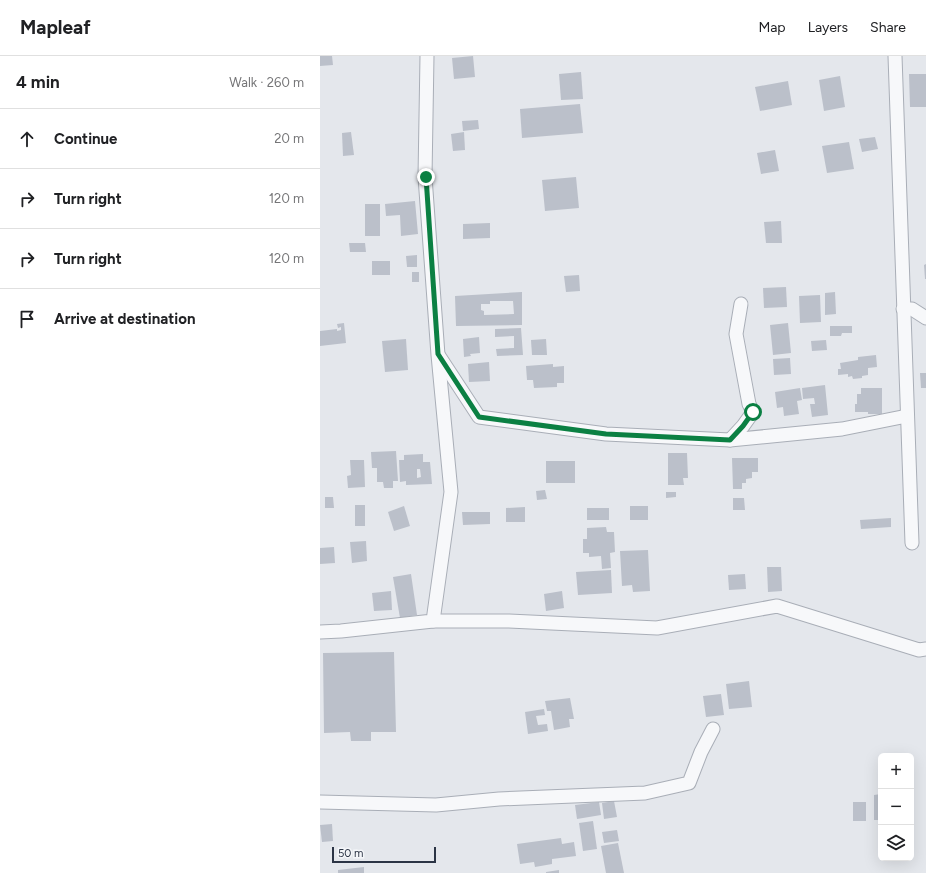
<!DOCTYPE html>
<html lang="en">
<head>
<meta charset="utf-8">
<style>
	body { margin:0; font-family:Figtree,sans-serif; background:#f2f2f2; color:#202124 }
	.controls { position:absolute; right:12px; bottom:12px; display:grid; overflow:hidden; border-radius:6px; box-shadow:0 4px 16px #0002 }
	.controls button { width:36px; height:36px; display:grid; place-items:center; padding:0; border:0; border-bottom:1px solid #e0e0e0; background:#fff; color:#202124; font:20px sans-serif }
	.scale { position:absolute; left:12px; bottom:10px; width:104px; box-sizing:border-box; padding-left:4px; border:2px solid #2b3445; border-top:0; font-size:11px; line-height:14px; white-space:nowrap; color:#2b3445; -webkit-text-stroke:3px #f4f6f9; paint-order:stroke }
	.stop { position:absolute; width:12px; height:12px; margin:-9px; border:3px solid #0b8043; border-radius:50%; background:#fff }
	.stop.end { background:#0b8043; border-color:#fff; box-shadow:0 1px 4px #0008 }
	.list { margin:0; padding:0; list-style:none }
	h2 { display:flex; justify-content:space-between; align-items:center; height:52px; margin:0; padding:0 16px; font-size:17px }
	h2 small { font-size:13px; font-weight:400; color:#757577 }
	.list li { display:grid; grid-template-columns:26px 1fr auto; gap:12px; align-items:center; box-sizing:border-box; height:60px; padding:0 16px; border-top:1px solid #e0e0e0 }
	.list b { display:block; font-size:15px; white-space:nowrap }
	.list em { font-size:13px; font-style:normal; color:#757577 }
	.icon { flex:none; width:22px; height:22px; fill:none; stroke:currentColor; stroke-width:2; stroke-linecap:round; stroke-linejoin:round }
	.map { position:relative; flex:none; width:606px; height:817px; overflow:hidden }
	header { display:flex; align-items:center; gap:24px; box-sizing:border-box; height:56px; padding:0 20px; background:#fff; border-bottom:1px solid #e0e0e0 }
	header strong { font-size:19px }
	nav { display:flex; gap:22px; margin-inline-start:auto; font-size:14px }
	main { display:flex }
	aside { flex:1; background:#fff }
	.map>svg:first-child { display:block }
	.building { fill:#bbc0ca; fill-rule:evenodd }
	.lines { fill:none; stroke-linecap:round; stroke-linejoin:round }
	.street-casing { stroke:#a9aeb7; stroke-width:15 }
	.street { stroke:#f7f8fa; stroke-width:13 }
	.route { stroke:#0b8043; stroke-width:5 }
</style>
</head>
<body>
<header>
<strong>Mapleaf</strong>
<nav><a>Map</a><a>Layers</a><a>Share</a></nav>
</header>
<main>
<aside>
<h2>4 min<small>Walk · 260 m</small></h2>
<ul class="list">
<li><svg class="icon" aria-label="ahead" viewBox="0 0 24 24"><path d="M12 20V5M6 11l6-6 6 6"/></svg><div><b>Continue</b></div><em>20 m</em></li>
<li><svg class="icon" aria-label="right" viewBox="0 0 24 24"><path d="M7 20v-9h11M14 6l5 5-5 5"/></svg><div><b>Turn right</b></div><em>120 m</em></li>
<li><svg class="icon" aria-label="right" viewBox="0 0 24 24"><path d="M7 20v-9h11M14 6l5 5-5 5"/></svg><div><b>Turn right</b></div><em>120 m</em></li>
<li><svg class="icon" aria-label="arrive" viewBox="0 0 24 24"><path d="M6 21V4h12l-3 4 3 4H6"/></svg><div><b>Arrive at destination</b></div></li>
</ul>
</aside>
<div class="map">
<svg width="606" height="817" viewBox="0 0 606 817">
	<rect width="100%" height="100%" fill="#e4e7ec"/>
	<g class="building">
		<polygon points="0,0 12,0 13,9 0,10"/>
		<polygon points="153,0 155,21 134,23 132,2"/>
		<polygon points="261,16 263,43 241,44 239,18"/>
		<polygon points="589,18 606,18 606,51 590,51"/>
		<polygon points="520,20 525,51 504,55 499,24"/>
		<polygon points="468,25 472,49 440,55 435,31"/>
		<polygon points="260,48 263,77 202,82 200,53"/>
		<polygon points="158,64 159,73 143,75 142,65"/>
		<polygon points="31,76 34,99 23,100 22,77"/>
		<polygon points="144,76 145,94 133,95 131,78"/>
		<polygon points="555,81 558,93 542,96 539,83"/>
		<polygon points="529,86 534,113 507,117 502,90"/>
		<polygon points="455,94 459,115 441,118 437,97"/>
		<polygon points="256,121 259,152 225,155 222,124"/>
		<polygon points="95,145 98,178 81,180 80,159 66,160 65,148"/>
		<rect x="45" y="148" width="15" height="32"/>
		<polygon points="461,165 462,187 446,187 444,166"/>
		<polygon points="170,167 170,182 143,183 143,168"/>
		<polygon points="29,187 45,187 46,196 30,196"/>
		<polygon points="97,199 97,211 87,211 86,200"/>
		<rect x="52" y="205" width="18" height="14"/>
		<polygon points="606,208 606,223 605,223 604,209"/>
		<rect x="92" y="216" width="7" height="10"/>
		<polygon points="259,219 260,235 246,236 244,220"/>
		<polygon points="466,231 467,251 444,252 443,232"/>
		<path d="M202 236V269L136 270 135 240ZM170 245H193L194 258 164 259V255L161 254V248H170Z"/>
		<polygon points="515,236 516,258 505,259 505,237"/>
		<polygon points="500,239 501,266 480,267 479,240"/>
		<polygon points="24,267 26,287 0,290 0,275 17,273 17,275 21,274 21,271 18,272 17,268"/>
		<polygon points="468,267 471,297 453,299 450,269"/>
		<polygon points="510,270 532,270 532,277 522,277 521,280 510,280"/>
		<polygon points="201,272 203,299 177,300 176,293 194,292 194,280 175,281 175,273"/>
		<polygon points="159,281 160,297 150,298 151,300 144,301 143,283"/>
		<polygon points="86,283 88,314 65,316 62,285"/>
		<polygon points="226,283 227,299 212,299 211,284"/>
		<polygon points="506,284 507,294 492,295 491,285"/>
		<polygon points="556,299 557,311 548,312 548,319 542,320 542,322 533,323 532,320 528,321 528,318 518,319 518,313 521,313 520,307 538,304 538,301"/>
		<polygon points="470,302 471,318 454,319 453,303"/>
		<polygon points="169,306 170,325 149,326 148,308"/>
		<polygon points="233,308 233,311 244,310 244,327 237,327 237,331 214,332 213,324 207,324 206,310"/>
		<polygon points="600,317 606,317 606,332 601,332"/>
		<polygon points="505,329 508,359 492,361 490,348 495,348 494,342 483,343 482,332"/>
		<polygon points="480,332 482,344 477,345 479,358 464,360 463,351 457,352 455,336"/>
		<polygon points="541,332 562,332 562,358 548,358 548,356 535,356 535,348 537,348 537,338 541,338"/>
		<polygon points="76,395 78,425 73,425 73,432 64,432 63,426 57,426 57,412 52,412 51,396"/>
		<polygon points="348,397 367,397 368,422 363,422 364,429 348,429"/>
		<path d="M103 398V406H110L112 428 86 429V425L80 426 79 404H84V399ZM97 413H100L101 421 97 422Z"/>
		<polygon points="412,402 438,402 438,416 432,416 432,422 426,423 426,427 422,427 422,433 413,433"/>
		<polygon points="30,404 44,404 45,431 28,432 27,420 31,419"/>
		<rect x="226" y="405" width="29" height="22"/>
		<polygon points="225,434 227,443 217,444 216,435"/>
		<polygon points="346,436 356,436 356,441 346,442"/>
		<polygon points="5,441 13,441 14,452 5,452"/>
		<polygon points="413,442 424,442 425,454 413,454"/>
		<rect x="35" y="449" width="10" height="21"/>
		<polygon points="84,450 90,470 74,475 68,456"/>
		<rect x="310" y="450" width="18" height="14"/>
		<polygon points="205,451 205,466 186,466 186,452"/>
		<rect x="267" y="452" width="22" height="12"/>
		<polygon points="142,456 170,456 170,468 143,469"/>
		<polygon points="571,462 571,471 541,473 540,464"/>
		<polygon points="286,471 287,476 294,476 295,496 290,497 291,512 282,513 281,500 269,501 269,497 263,497 263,483 267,483 267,472"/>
		<polygon points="46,485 47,505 32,507 30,486"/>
		<polygon points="14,491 15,507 0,508 0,492"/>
		<polygon points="328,494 330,535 313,536 312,529 302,530 300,495"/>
		<polygon points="447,511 461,511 462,535 448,536"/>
		<polygon points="291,514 292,537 258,539 256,516"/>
		<polygon points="91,518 97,559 80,562 73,521"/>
		<polygon points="425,518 426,533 409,534 408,519"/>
		<polygon points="71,535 72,554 54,555 52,537"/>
		<polygon points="242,535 244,552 226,555 224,538"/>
		<polygon points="74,596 76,676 51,676 51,685 31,685 30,676 4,677 3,597"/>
		<polygon points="429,625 432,651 409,653 406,628"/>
		<polygon points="401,638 404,659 386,661 383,640"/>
		<polygon points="250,642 254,663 249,663 250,671 234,674 231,655 227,655 225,645"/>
		<polygon points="224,653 225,659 216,660 218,669 227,668 228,675 208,678 205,656"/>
		<polygon points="561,738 561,764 554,764 554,739"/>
		<polygon points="294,745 297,761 284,763 282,747"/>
		<polygon points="279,746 281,759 257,763 255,749"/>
		<rect x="533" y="746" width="13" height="19"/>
		<polygon points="273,765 277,793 263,795 259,767"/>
		<polygon points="12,768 13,785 2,786 0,769"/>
		<polygon points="297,774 299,785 284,787 282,776"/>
		<polygon points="241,782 242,788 254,786 256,800 232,803 232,808 215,811 214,806 200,808 197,788"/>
		<polygon points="298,787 304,817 286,817 281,790"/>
		<polygon points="44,811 44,817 18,817 18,814"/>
		<polygon points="239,814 239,817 226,817 226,816"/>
	</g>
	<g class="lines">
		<g class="street-casing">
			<g id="street">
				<polyline points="575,0 592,487"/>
				<polyline points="583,253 592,253 606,262"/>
				<polyline points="119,300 159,361 286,378 410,384 522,373 587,360"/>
				<polyline points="410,384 423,370 433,356 429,348 416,278 421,248"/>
				<polyline points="113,565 189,565 337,572 457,550 599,594 606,593"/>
				<polyline points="0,576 21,575 113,565 131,436 118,299 105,121 107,0"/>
				<polyline points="0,746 116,749 179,743 325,737 369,727 381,696 393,673"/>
			</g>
		</g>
		<use href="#street" class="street"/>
	</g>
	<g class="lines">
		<polyline class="route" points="106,121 118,298 159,361 286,378 410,384 423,370 433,356"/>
	</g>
</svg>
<div class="controls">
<button>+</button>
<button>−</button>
<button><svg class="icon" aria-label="layers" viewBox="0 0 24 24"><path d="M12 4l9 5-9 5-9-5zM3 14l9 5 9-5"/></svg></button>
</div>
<div class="scale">50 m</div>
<div class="stop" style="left:433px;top:356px"></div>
<div class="stop end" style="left:106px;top:121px"></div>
</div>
</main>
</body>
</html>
